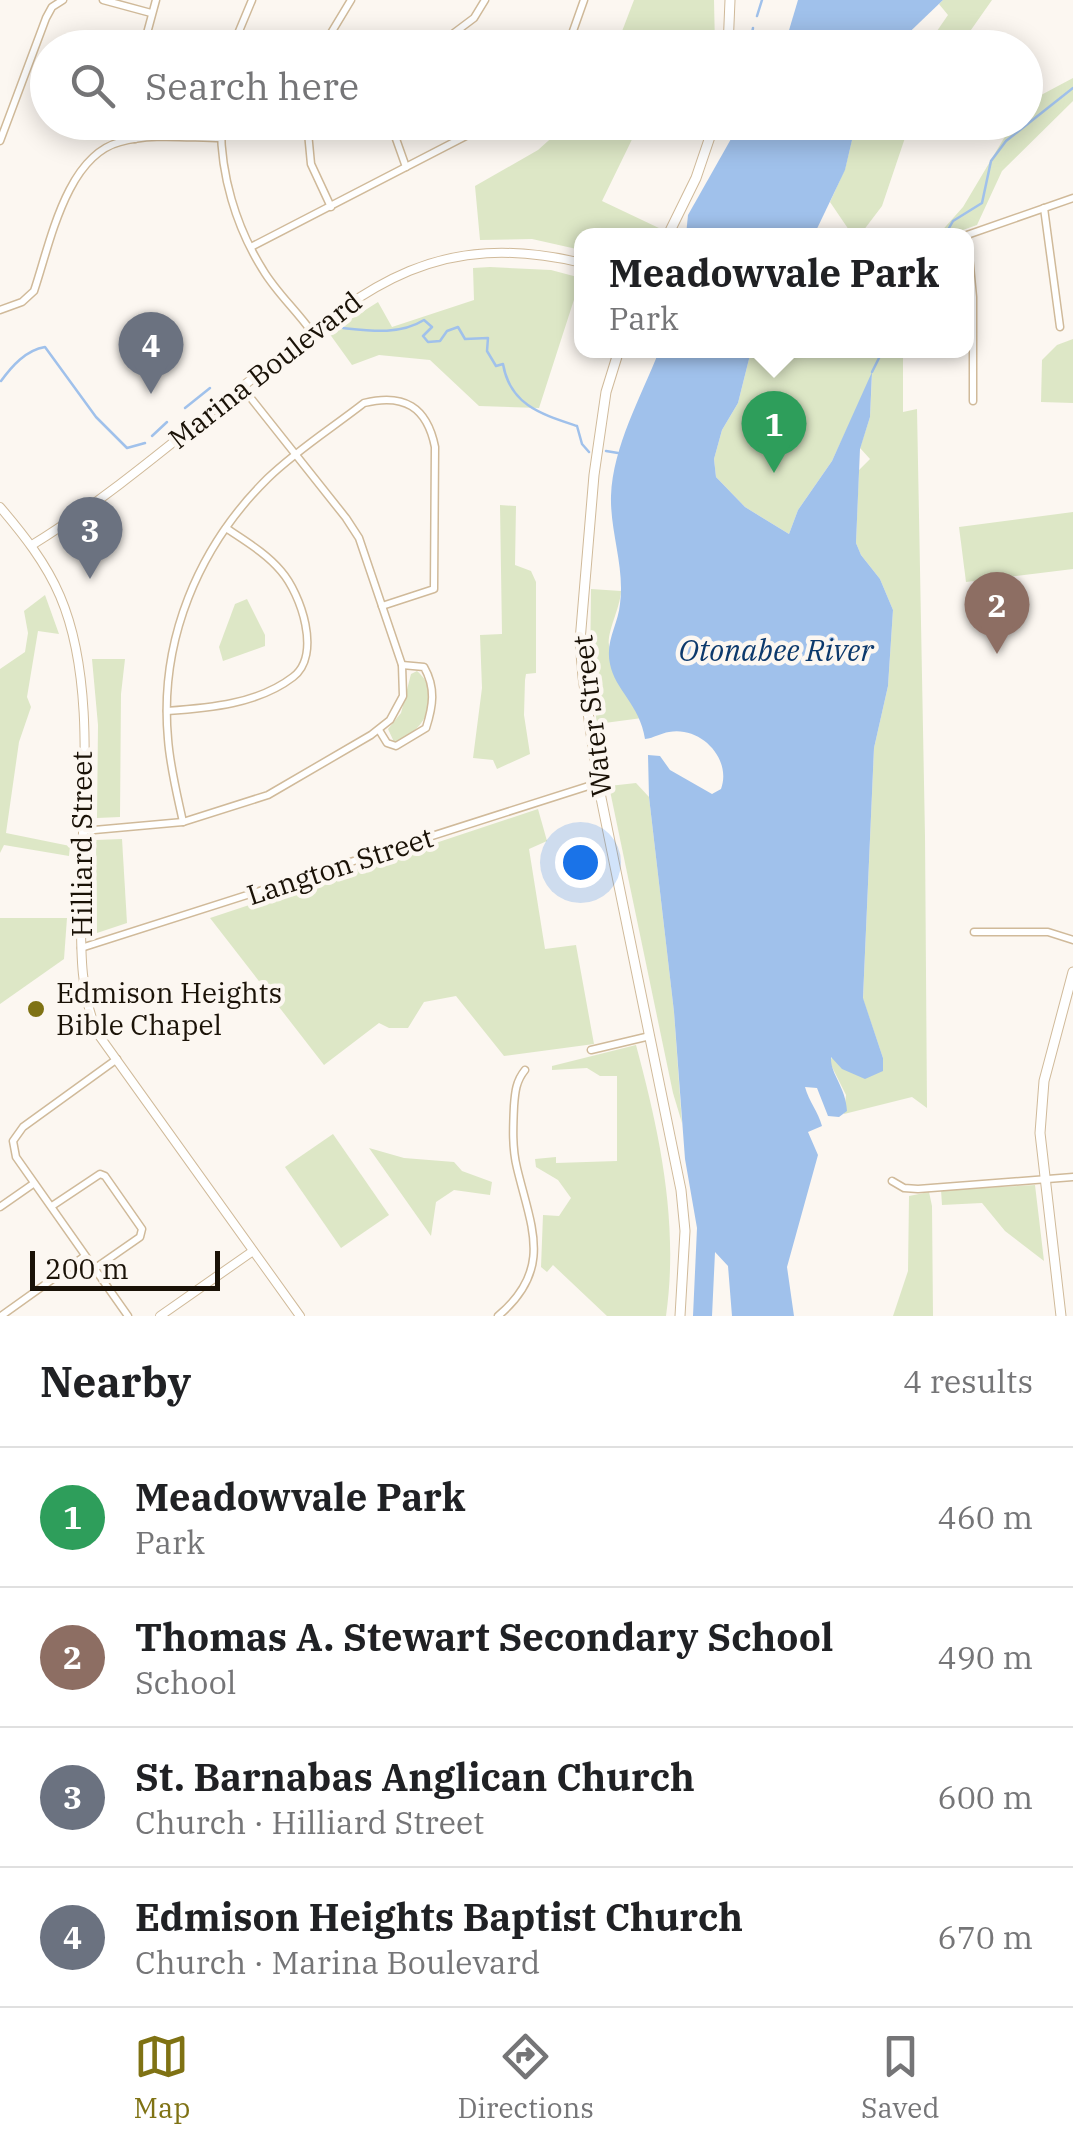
<!DOCTYPE html>
<html lang="en">
<head>
<meta charset="utf-8">
<style>
	body { margin:0; font-family:"IBM Plex Serif",serif; background:#f6f6f6; color:#202124 }
	.scale { position:absolute; left:30px; bottom:25px; width:190px; box-sizing:border-box; padding-left:10px; border:5px solid #1a1207; border-top:0; font-size:28px; line-height:35px; white-space:nowrap; color:#1a1207; -webkit-text-stroke:8px #fcf7f1; paint-order:stroke }
	.you { position:absolute; left:580px; top:862px; width:35px; height:35px; margin:-25px; border:8px solid #fff; border-radius:50%; background:#1a73e8; box-shadow:0 0 0 15px #1a73e833 }
	.badge { display:grid; place-items:center; width:65px; height:65px; border-radius:50%; background:#7f7214; color:#fff; font-size:32px; font-weight:700 }
	.pin { position:absolute; translate:-50% -82px; filter:drop-shadow(0 2px 5px #0008) }
	.pin::after { content:''; position:absolute; top:52px; width:35px; height:30px; background:inherit; clip-path:polygon(0 0,100% 0,50% 100%) }
	.popup { position:absolute; left:574px; top:228px; width:400px; height:130px; box-sizing:border-box; display:grid; place-content:center; border-radius:20px; background:#fff; filter:drop-shadow(0 2px 8px #0005); font-size:32px; white-space:nowrap; color:#757577 }
	.popup b { font-size:38px; color:#202124 }
	.popup::after { content:''; position:absolute; left:50%; top:100%; margin-left:-20px; border:20px solid transparent; border-top-color:#fff }
	.list { margin:0; padding:0; list-style:none }
	h2 { display:flex; justify-content:space-between; align-items:center; height:130px; margin:0; padding:0 40px; font-size:42px }
	h2 small { font-size:32px; font-weight:400; color:#757577 }
	.list li { display:grid; grid-template-columns:65px 1fr auto; gap:30px; align-items:center; box-sizing:border-box; height:140px; padding:0 40px; border-top:2px solid #e0e0e0 }
	.list b { display:block; font-size:38px; white-space:nowrap }
	.list p { margin:0; font-size:32px; white-space:nowrap; color:#757577 }
	.list em { font-size:32px; font-style:normal; color:#757577 }
	.icon { flex:none; width:55px; height:55px; fill:none; stroke:currentColor; stroke-width:2; stroke-linecap:round; stroke-linejoin:round }
	.map { position:relative; flex:none; width:1073px; height:1316px; overflow:hidden }
	.search { position:absolute; background:#fff; box-shadow:0 5px 25px #0003; left:30px; right:30px; top:30px; height:110px; display:flex; align-items:center; gap:25px; box-sizing:border-box; padding:0 35px; border-radius:55px; color:#757577; font-size:38px }
	.sheet { height:690px; background:#fff }
	nav { display:flex; justify-content:space-around; align-items:center; box-sizing:border-box; height:140px; border-top:2px solid #e0e0e0; background:#fff; font-size:28px; color:#757577 }
	nav a { display:grid; justify-items:center; gap:5px }
	nav .on { color:#7f7214 }
	.map>svg:first-child { display:block }
	.green { fill:#dde7c6 }
	.water { fill:#a0c1eb }
	.lines { fill:none; stroke-linecap:round; stroke-linejoin:round }
	.stream { stroke:#a0c1eb; stroke-width:2.5 }
	.minor-casing { stroke:#d0ba9a; stroke-width:9 }
	.tertiary-casing { stroke:#d0ba9a; stroke-width:10 }
	.secondary-casing { stroke:#d0ba9a; stroke-width:11 }
	.minor { stroke:#fff; stroke-width:6 }
	.tertiary { stroke:#fff; stroke-width:8 }
	.secondary { stroke:#fff; stroke-width:9 }
	.poi-dot { fill:#7f7214; stroke:#fcf7f1; stroke-width:4 }
	.labels { text-anchor:middle; stroke-width:9; stroke-linejoin:round; paint-order:stroke }
	.street-label { font-size:28px; fill:#1a1207; stroke:#fcf7f1 }
	.poi-label { font-size:28px; fill:#1a1207; stroke:#fcf7f1; text-anchor:start }
	.water-label { font-size:30px; font-style:italic; fill:#0c396c; stroke:#fcf7f1 }
</style>
</head>
<body>
<div class="map">
<svg width="1073" height="1316" viewBox="0 0 1073 1316">
	<rect width="100%" height="100%" fill="#fcf7f1"/>
	<g class="green">
		<polygon points="634,0 714,0 715,47 616,47"/>
		<polygon points="943,0 992,0 959,47 926,47 948,15 939,4"/>
		<polygon points="1073,78 1073,101 1002,171 977,225 963,230 961,235 938,235 963,207 1013,123 1026,122 1026,103"/>
		<polygon points="568,123 640,123 602,201 661,229 658,235 582,235 581,250 532,239 480,240 475,186 538,150"/>
		<polygon points="856,123 910,123 882,206 860,235 849,230 830,202 845,169"/>
		<polygon points="490,267 551,270 581,278 539,408 479,406 430,360 379,355 352,365 329,333 378,302 392,327 474,300 473,268"/>
		<polygon points="1073,339 1073,403 1041,402 1042,360 1057,345"/>
		<polygon points="751,351 903,351 903,412 917,409 925,836 927,1108 912,1097 844,1114 846,1095 830,1063 832,1056 883,1058 863,999 874,748 888,686 893,610 880,579 861,555 856,543 859,470 870,459 860,448 870,417 872,375 832,461 798,510 789,534 745,507 716,477 714,459 722,430 738,403"/>
		<polygon points="500,505 516,506 515,565 531,571 536,582 536,673 526,674 525,680 524,715 530,754 497,769 493,760 473,758 482,688 480,635 502,634"/>
		<polygon points="1073,512 1073,569 966,582 959,527"/>
		<path d="M591 589 621 591C620 609 607 631 609 645 611 665 631 702 642 718L597 724 590 674Z"/>
		<polygon points="45,595 59,634 38,631 27,697 31,707 19,742 6,833 70,846 69,856 4,845 0,853 0,669 25,652 28,633 24,611"/>
		<polygon points="247,599 265,635 265,646 223,661 219,647 235,604"/>
		<polygon points="92,659 125,659 121,694 120,817 97,818 98,725"/>
		<path d="M417 671C445 695 424 734 394 742L388 729 401 713 411 674Z"/>
		<polygon points="636,783 649,797 674,1012 682,1123 673,1093 609,786"/>
		<polygon points="538,809 547,841 529,849 545,949 576,945 594,1044 504,1056 456,996 424,1002 408,1028 389,1028 379,1023 324,1065 210,918"/>
		<polygon points="122,839 127,923 97,933 96,840"/>
		<polygon points="0,918 67,918 64,959 0,1004"/>
		<path d="M636 1045C660 1134 679 1224 666 1316H607L553 1265 547 1272 541 1267 543 1215 559 1216 571 1198 558 1180 536 1167 535 1159 556 1157V1163L617 1161V1076H600L587 1068 552 1070V1066Z"/>
		<polygon points="333,1134 389,1215 341,1248 285,1167"/>
		<polygon points="369,1148 404,1158 454,1162 462,1171 492,1182 490,1195 454,1190 436,1202 431,1236"/>
		<polygon points="1035,1185 1044,1261 1005,1231 982,1203 942,1205 941,1190"/>
		<polygon points="929,1192 932,1206 933,1316 893,1316 908,1271 909,1196"/>
	</g>
	<g class="water">
		<polygon points="798,0 943,0 894,47 784,47"/>
		<polygon points="740,123 856,123 845,170 814,235 686,235 688,215"/>
		<path d="M659 351H751L738 403 722 430 714 459 716 477 745 507 789 534 798 510 832 461 872 372 870 417 860 449 856 543 861 555 880 579 893 610 888 686 874 748 863 998 883 1058V1071L865 1079 842 1069 831 1057C830 1074 846 1087 847 1111L839 1117 828 1116 817 1088 805 1087C809 1102 818 1111 822 1126L808 1132 818 1155 787 1267 794 1316H732L728 1266 715 1252 712 1316H693L697 1228 685 1159 674 1012 649 797 648 755 660 756 670 770 712 794 721 789C732 759 701 726 669 732 661 733 654 738 645 739 640 705 615 690 610 664 605 641 618 625 620 604 625 567 610 532 611 496 613 446 641 397 659 351Z"/>
	</g>
	<g class="lines">
		<g class="stream">
			<polyline points="757,16 762,0"/>
			<polyline points="749,48 753,28"/>
			<polyline points="945,235 953,221 982,203 991,161 1006,141 1073,88"/>
			<path d="M343 328C371 331 400 335 424 320L432 327 423 336 428 342 440 341 447 331 458 327 465 339 488 338 487 351 496 366 503 364C510 405 541 414 577 426L582 444 589 452"/>
			<polyline points="872,372 883,350"/>
			<path d="M1 381C12 366 26 350 45 347L96 417 127 448 145 443"/>
			<polyline points="185,408 210,388"/>
			<polyline points="152,436 167,422"/>
			<polyline points="606,451 618,453"/>
		</g>
		<g class="minor-casing">
			<g id="minor">
				<polyline points="103,0 151,13"/>
				<polyline points="143,48 156,0"/>
				<polyline points="232,48 252,0"/>
				<polyline points="322,48 351,0"/>
				<polyline points="434,48 474,18 485,0"/>
				<polyline points="567,48 584,0"/>
				<polyline points="135,122 135,139"/>
				<path d="M221 122C220 174 236 227 263 270 276 292 296 310 311 331"/>
				<polyline points="307,122 311,164 331,207"/>
				<polyline points="390,122 406,167"/>
				<polyline points="0,141 46,18 52,7 63,0"/>
				<polyline points="1044,208 1060,327"/>
				<polyline points="251,247 493,122"/>
				<path d="M0 310 22 302 34 291C50 244 66 156 120 142 151 133 189 138 221 138"/>
				<polyline points="973,401 973,297 967,235 1073,198"/>
				<path d="M167 711C209 708 258 704 293 677 322 655 301 594 281 571 266 553 245 541 226 528"/>
				<path d="M379 730 387 743 396 746 426 728C433 706 436 688 424 667L402 665"/>
				<path d="M183 822C177 794 170 767 168 739 159 641 198 547 268 478 297 450 332 428 364 403 404 393 427 407 435 447L434 589 382 606"/>
				<polyline points="83,831 183,822 268,795 371,735 390,720 403,696 402,665 359,538 346,518 242,387"/>
				<polyline points="974,932 1048,932 1073,940"/>
				<polyline points="81,948 598,783"/>
				<polyline points="591,1050 650,1036"/>
				<polyline points="117,1059 23,1127 13,1141 16,1157 128,1316"/>
				<polyline points="892,1181 904,1188 918,1189 1073,1177"/>
				<polyline points="52,1206 100,1174 105,1176 142,1229 140,1237 94,1269"/>
				<polyline points="0,1207 33,1184"/>
				<polyline points="1,1316 85,1256"/>
				<path d="M498 1316C554 1269 531 1227 517 1168 512 1148 513 1127 514 1106 515 1092 516 1081 525 1070"/>
			</g>
		</g>
		<g class="tertiary-casing">
			<g id="tertiary">
				<path d="M0 507C23 534 46 563 60 596 97 682 82 805 81 899 81 946 79 991 98 1034L300 1316"/>
				<path d="M32 545C110 497 180 436 252 379 362 291 430 227 582 263"/>
				<polyline points="160,1316 253,1251"/>
			</g>
		</g>
		<g class="secondary-casing">
			<g id="secondary">
				<polyline points="728,48 730,0"/>
				<polyline points="668,235 696,178 715,122"/>
				<polyline points="619,350 606,392 594,475 580,641 583,677 598,783 681,1190 685,1231 680,1316"/>
				<polyline points="1061,1316 1040,1133 1044,1081 1073,972"/>
			</g>
		</g>
		<use href="#minor" class="minor"/>
		<use href="#tertiary" class="tertiary"/>
		<use href="#secondary" class="secondary"/>
	</g>
	<circle class="poi-dot" cx="36" cy="1009" r="10"/>
	<g class="labels">
		<g class="street-label">
			<text transform="translate(265 370) rotate(-38)" y="10">Marina Boulevard</text>
			<text transform="translate(592 716) rotate(-97)" y="10">Water Street</text>
			<text transform="translate(82 844) rotate(-90)" y="10">Hilliard Street</text>
			<text transform="translate(340 866) rotate(-18)" y="10">Langton Street</text>
		</g>
		<g class="poi-label">
			<text x="56" y="1003">Edmison Heights<tspan x="56" dy="32">Bible Chapel</tspan></text>
		</g>
		<g class="water-label">
			<text x="776" y="661">Otonabee River</text>
		</g>
	</g>
</svg>
<div class="scale">200 m</div>
<div class="you"></div>
<div class="pin badge" style="left:774px;top:473px;background:#2e9e5b">1</div>
<div class="popup"><b>Meadowvale Park</b>Park</div>
<div class="pin badge" style="left:997px;top:654px;background:#8d6e63">2</div>
<div class="pin badge" style="left:90px;top:579px;background:#6b7280">3</div>
<div class="pin badge" style="left:151px;top:394px;background:#6b7280">4</div>
<div class="search"><svg class="icon" aria-label="search" viewBox="0 0 24 24"><circle cx="10" cy="10" r="6"/><path d="M15 15l6 6"/></svg>Search here</div>
</div>
<section class="sheet">
<h2>Nearby<small>4 results</small></h2>
<ul class="list">
<li><span class="badge" style="background:#2e9e5b">1</span><div><b>Meadowvale Park</b><p>Park</p></div><em>460 m</em></li>
<li><span class="badge" style="background:#8d6e63">2</span><div><b>Thomas A. Stewart Secondary School</b><p>School</p></div><em>490 m</em></li>
<li><span class="badge" style="background:#6b7280">3</span><div><b>St. Barnabas Anglican Church</b><p>Church · Hilliard Street</p></div><em>600 m</em></li>
<li><span class="badge" style="background:#6b7280">4</span><div><b>Edmison Heights Baptist Church</b><p>Church · Marina Boulevard</p></div><em>670 m</em></li>
</ul>
</section>
<nav>
<a class="on"><svg class="icon" aria-label="map" viewBox="0 0 24 24"><path d="M3 6l6-2 6 2 6-2v14l-6 2-6-2-6 2zM9 4v14M15 6v14"/></svg>Map</a>
<a><svg class="icon" aria-label="directions" viewBox="0 0 24 24"><path d="M12 3l9 9-9 9-9-9zM9 14v-3h6M13 9l2 2-2 2"/></svg>Directions</a>
<a><svg class="icon" aria-label="saved" viewBox="0 0 24 24"><path d="M7 4h10v16l-5-4-5 4z"/></svg>Saved</a>
</nav>
</body>
</html>
